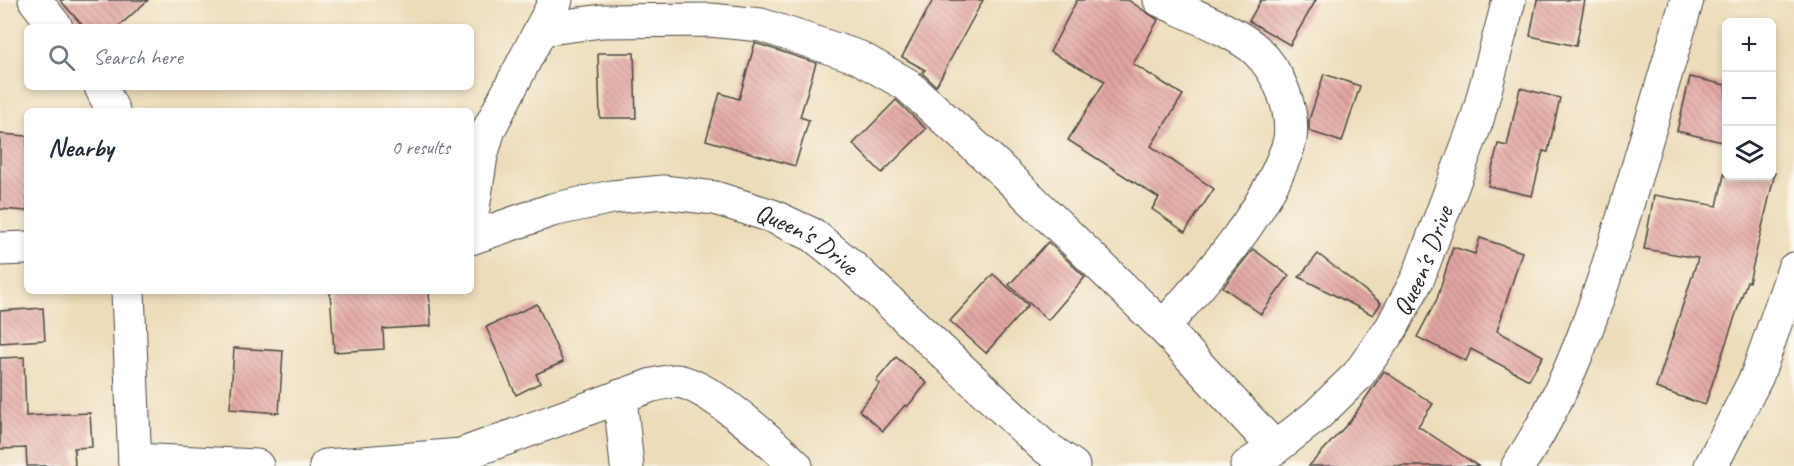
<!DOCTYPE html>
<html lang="en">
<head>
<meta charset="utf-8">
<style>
	body { margin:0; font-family:Caveat,sans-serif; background:#f6f6f7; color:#1f2937 }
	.controls { position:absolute; right:18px; top:18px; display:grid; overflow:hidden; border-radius:9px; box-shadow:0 3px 9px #0003 }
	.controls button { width:54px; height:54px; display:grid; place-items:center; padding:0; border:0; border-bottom:2px solid #e0e1e3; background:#fff; color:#1f2937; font:30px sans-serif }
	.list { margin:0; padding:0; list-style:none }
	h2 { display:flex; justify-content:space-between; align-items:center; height:78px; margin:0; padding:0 24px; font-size:26px }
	h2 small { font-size:20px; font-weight:400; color:#747a83 }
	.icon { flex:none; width:33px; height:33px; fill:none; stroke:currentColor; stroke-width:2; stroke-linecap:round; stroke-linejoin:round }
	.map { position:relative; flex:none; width:1794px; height:466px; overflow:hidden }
	.search { position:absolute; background:#fff; box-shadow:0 3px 9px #0003; left:24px; top:24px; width:450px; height:66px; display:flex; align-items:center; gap:15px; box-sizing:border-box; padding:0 21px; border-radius:9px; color:#747a83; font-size:22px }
	.panel { position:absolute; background:#fff; box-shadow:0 3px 9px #0003; left:24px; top:108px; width:450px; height:186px; border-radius:9px }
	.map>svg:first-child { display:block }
	.building { fill:url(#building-back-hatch) }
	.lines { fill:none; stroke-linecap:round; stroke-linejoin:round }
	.street-casing { stroke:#484640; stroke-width:35 }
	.street { stroke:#fff; stroke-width:33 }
	.labels { text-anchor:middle; stroke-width:5; stroke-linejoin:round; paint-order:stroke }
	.street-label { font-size:26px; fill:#2b2b2b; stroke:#fbf7ec }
</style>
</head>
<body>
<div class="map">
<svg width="1794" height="466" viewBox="0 0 1794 466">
	<defs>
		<pattern id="building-back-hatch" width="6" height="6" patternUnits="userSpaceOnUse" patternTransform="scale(1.5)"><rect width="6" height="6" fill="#e3a5a1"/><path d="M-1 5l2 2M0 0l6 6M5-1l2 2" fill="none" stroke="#b88783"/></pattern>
	</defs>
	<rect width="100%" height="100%" fill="#fbf7ec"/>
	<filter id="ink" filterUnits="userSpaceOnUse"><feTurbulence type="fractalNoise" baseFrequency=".0167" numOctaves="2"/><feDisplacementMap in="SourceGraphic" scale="12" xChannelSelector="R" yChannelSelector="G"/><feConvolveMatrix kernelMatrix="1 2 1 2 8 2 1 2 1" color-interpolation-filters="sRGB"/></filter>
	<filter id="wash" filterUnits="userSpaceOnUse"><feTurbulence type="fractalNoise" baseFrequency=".008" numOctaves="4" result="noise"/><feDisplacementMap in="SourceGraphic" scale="24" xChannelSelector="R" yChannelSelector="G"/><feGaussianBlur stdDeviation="1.35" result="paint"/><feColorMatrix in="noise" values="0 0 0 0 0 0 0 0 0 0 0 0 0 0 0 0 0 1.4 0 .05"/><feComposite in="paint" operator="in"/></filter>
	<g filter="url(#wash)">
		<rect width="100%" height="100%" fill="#eddcb9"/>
		<g id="blocks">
			<g class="building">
				<polygon points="60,0 148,0 118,27 84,27"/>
				<polygon points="933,0 983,0 936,86 922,73 925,70 902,57"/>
				<polygon points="1077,0 1128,0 1158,20 1133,64 1183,95 1151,146 1214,189 1185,232 1152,209 1159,198 1068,140 1105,81 1050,52"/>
				<polygon points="1261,0 1316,0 1290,45 1249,21"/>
				<polygon points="1537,0 1585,0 1576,46 1530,36"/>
				<polygon points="755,43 816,63 800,117 809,120 795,166 706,140 720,93 739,99"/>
				<polygon points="598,53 634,53 636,118 600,118"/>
				<polygon points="1324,74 1360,86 1342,142 1309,131 1309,120"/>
				<polygon points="1690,77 1726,85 1726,143 1677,131"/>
				<polygon points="1520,88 1560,98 1548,152 1543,151 1532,196 1488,186 1498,144 1507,146"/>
				<polygon points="896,100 926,129 882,173 853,144"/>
				<polygon points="0,134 27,136 27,211 0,209"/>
				<polygon points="1726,166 1726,176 1772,176 1772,172 1775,173 1749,282 1747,281 1705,405 1656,388 1698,258 1644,249 1654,195 1717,206"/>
				<polygon points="1480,238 1522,252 1497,331 1543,356 1529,380 1471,349 1466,361 1417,337 1437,299 1453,247 1475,254"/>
				<polygon points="1048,242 1085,277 1048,320 1009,285"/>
				<polygon points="1253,249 1289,276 1261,314 1223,287"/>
				<polygon points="1318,254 1381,303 1373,315 1299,277"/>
				<polygon points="993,274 1028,305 986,353 950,321"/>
				<polygon points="330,291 429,291 431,326 383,329 384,349 334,352"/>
				<polygon points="537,304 563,362 536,374 540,383 516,395 486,327"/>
				<polygon points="43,308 45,340 0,343 0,311"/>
				<polygon points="234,348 283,351 279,413 230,409"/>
				<polygon points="24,357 26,416 90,413 92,447 74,448 75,466 27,466 26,448 0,449 0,358"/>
				<polygon points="896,357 927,383 907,407 905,405 883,431 859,410 880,384 876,381"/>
				<polygon points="1384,371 1433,404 1418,426 1478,466 1309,466 1351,420"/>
			</g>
		</g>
	</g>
	<g filter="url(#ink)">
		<use href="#blocks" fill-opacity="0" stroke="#484640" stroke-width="1.5"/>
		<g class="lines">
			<g class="street-casing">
				<g id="street">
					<polyline points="35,0 56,27"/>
					<path d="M1160 0C1187 13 1237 32 1257 51 1279 72 1294 109 1290 139 1288 150 1283 159 1279 169 1252 229 1206 278 1163 327"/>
					<polyline points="542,29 602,21 710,20 761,25 858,57 906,84 996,165 1163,327 1275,448"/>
					<polyline points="101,87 113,111"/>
					<polyline points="471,221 481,156 489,129 556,0"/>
					<path id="s1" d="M471 238 552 210 612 197 663 192 715 198 772 216 813 235 850 265 1042 445 1073 466"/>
					<polyline points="0,249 27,248"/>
					<polyline points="128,291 135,466"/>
					<polyline points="620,396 627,466"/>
					<polyline points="135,460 257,466"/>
					<path d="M326 466 461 455 652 385C660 384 668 381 675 381 706 382 773 444 796 466"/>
					<path id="s2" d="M1247 466 1275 448 1316 416 1358 375 1392 327 1418 278 1477 120 1509 0"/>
					<path d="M1518 466C1574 383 1604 283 1632 188 1650 126 1669 63 1687 0"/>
					<polyline points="1711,466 1757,376 1794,269"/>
				</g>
			</g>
			<use href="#street" class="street"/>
		</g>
	</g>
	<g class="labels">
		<g class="street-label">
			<text dy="9" stroke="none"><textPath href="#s1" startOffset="352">Queen's Drive</textPath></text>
			<text dy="9" stroke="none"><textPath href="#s2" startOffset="276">Queen's Drive</textPath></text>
		</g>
	</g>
</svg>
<div class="controls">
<button>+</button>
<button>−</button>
<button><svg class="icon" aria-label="layers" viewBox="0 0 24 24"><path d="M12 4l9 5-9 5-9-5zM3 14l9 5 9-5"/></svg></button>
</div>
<div class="search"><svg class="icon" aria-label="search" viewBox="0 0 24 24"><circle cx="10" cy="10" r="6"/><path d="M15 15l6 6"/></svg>Search here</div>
<section class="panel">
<h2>Nearby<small>0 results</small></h2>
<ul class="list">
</ul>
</section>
</div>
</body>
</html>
